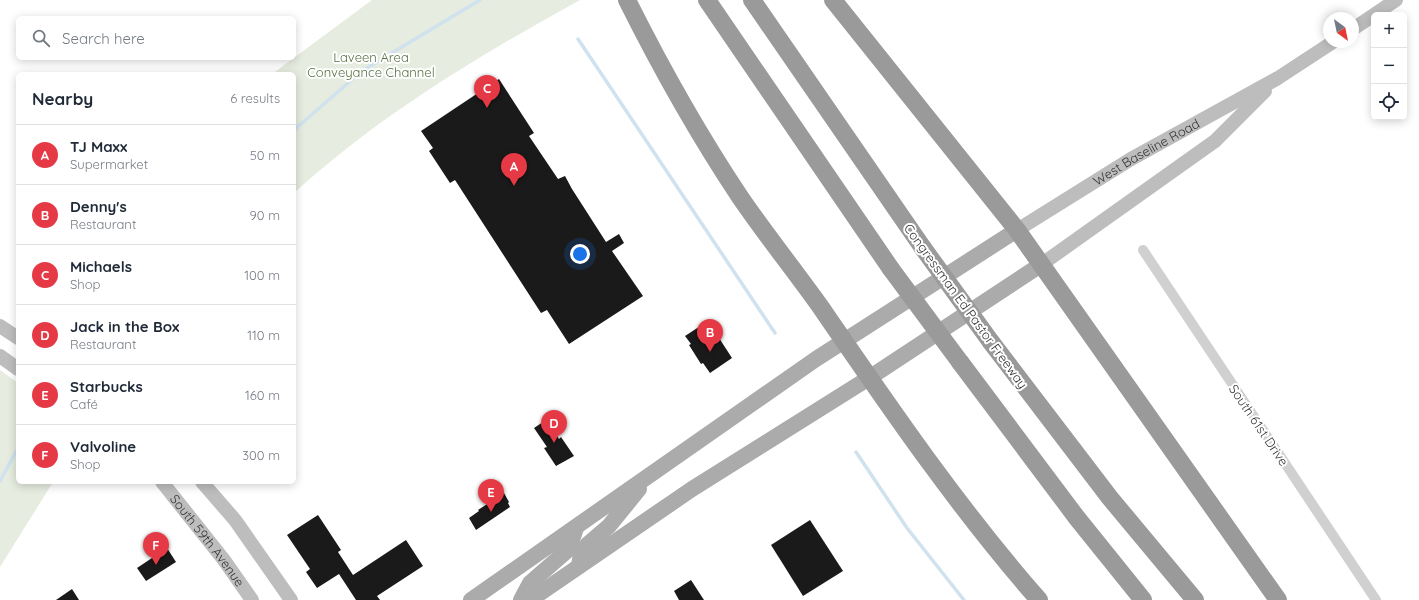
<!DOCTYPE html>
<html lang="en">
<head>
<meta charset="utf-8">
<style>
	body { margin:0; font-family:Quicksand,sans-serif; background:#f2f2f3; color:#1f2937 }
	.controls { position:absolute; right:12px; top:12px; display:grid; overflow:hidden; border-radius:6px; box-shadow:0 2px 10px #0003 }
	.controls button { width:36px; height:36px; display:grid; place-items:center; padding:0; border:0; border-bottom:1px solid #e0e1e3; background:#fff; color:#1f2937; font:20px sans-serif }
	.compass { position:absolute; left:1323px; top:12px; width:36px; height:36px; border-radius:50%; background:#fff; box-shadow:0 2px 10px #0003; rotate:147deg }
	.you { position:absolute; left:580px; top:254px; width:14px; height:14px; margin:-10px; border:3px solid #fff; border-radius:50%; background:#1a73e8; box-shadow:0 0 0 6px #1a73e833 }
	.badge { display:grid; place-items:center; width:26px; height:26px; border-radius:50%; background:#e63946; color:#fff; font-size:13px; font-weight:700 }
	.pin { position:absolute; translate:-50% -33px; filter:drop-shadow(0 1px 2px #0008) }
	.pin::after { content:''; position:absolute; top:21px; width:14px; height:12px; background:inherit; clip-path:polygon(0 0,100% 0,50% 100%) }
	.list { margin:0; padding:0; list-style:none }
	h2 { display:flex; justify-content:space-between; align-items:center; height:52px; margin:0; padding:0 16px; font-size:17px }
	h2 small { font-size:13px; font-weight:400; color:#747a83 }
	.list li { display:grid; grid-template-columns:26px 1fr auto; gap:12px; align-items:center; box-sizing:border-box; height:60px; padding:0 16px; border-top:1px solid #e0e1e3 }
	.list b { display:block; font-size:15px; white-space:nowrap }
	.list p { margin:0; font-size:13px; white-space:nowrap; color:#747a83 }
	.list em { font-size:13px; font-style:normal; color:#747a83 }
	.icon { flex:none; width:22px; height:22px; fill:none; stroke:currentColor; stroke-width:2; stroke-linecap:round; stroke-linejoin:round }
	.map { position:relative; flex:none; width:1419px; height:600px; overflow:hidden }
	.search { position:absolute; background:#fff; box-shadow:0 2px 10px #0003; left:16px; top:16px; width:280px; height:44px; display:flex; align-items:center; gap:10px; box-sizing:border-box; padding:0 14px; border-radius:6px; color:#747a83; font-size:15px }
	.panel { position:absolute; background:#fff; box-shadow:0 2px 10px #0003; left:16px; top:72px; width:280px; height:412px; border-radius:6px }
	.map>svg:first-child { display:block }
	.green { fill:#e6ecdf }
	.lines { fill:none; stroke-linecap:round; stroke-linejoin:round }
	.stream { stroke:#cfe2ee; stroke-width:3.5 }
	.building { fill:#1a1a1a }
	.minor { stroke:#d0d0d0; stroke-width:10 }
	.secondary { stroke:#bdbdbd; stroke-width:14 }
	.primary { stroke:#ababab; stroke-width:16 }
	.motorway { stroke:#9a9a9a; stroke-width:18 }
	.motorway-bridge { stroke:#9a9a9a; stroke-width:18 }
	.labels { text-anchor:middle; stroke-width:4; stroke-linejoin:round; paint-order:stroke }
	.park-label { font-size:13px; fill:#56703f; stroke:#fff }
	.street-label { font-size:13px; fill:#333; stroke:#fff }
</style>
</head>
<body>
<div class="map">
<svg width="1419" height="600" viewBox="0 0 1419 600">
	<rect width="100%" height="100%" fill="#fff"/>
	<g class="green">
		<path d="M372 0H580C478 56 380 115 294 193V74H272Z"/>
		<polygon points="0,370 18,383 18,482 53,482 0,567"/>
	</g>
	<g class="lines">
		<g class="stream">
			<polyline points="578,39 775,333"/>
			<polyline points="294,130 362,71 480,0"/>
			<polyline points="856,452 907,528 964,600"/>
			<polyline points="0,481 18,448"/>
		</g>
	</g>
	<g class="building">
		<polygon points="499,79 534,133 529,136 558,179 565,176 572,189 606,242 619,234 624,243 612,251 643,296 569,344 547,310 541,313 455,180 450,183 429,151 433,148 421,131"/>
		<polygon points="708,321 732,358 710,373 703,363 701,364 689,345 691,344 685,336"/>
		<polygon points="546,420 559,439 561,437 574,456 556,466 544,448 547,447 534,428"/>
		<polygon points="504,493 509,502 508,503 510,507 476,530 469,518 479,511 478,510"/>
		<polygon points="318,515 341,550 338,552 353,575 406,540 423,566 377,596 380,600 356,600 339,574 317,588 306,572 310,569 287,535"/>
		<polygon points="810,520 843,571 803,596 771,545"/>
		<polygon points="167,548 176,562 146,581 137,568"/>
		<polygon points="691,580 704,600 679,600 674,591"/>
		<polygon points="72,589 79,600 56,600"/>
	</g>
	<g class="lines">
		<polyline class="minor" points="1143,250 1376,600"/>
		<g class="secondary">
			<polyline points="1353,29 1396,0"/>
			<path id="s1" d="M1017 230 1131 159 1278 78 1333 42"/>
			<polyline points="1042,264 1215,141 1265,91"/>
			<polyline points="0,326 18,338"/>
			<polyline points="0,356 18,369"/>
			<path id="s2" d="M162 482 224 560 252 600"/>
			<polyline points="202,482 235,520 291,600"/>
		</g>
		<g class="primary">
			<polyline points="579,566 581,553 588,544 609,526 639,489"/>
			<polyline points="471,600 816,359 1017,230"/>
			<polyline points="521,600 530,583 569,549 576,528"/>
			<polyline points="530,600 692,489 869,378 1042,264"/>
		</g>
		<g class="motorway">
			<path d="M627 0C661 68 698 134 740 197 766 235 795 271 822 309 890 408 959 509 1039 600"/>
			<polyline points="707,0 891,269"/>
			<polyline points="752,0 923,248"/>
			<polyline points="833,0 1017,230 1278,600"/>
			<polyline points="991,342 1110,498 1195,600"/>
			<polyline points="960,362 1077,518 1143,600"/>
		</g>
		<g class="motorway-bridge">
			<polyline points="923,248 991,342"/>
			<polyline points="891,269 960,362"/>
		</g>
	</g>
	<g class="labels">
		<g class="park-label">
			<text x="371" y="62">Laveen Area<tspan x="371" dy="15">Conveyance Channel</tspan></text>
		</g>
		<g class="street-label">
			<text dy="5" stroke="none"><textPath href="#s1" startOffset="151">West Baseline Road</textPath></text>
			<text transform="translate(966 306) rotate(54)" y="5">Congressman Ed Pastor Freeway</text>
			<text transform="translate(1259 425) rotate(56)" y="5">South 61st Drive</text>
			<text dy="5" stroke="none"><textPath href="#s2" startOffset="74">South 59th Avenue</textPath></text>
		</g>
	</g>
</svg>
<div class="controls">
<button>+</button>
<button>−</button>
<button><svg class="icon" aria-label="locate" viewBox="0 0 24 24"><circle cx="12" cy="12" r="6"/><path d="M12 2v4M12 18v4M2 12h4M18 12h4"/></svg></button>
</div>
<svg class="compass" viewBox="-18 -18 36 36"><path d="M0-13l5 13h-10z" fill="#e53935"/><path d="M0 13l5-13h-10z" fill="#747a83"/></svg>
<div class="you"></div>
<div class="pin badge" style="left:514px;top:186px">A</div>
<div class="pin badge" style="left:710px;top:352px">B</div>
<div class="pin badge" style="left:487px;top:108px">C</div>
<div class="pin badge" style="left:554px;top:443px">D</div>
<div class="pin badge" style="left:491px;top:512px">E</div>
<div class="pin badge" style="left:156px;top:565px">F</div>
<div class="search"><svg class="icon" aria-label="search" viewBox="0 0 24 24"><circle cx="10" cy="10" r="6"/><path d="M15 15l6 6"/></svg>Search here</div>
<section class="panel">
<h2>Nearby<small>6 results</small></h2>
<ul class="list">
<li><span class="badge">A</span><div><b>TJ Maxx</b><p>Supermarket</p></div><em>50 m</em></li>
<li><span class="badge">B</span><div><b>Denny's</b><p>Restaurant</p></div><em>90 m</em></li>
<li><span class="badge">C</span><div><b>Michaels</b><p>Shop</p></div><em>100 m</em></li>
<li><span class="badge">D</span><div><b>Jack in the Box</b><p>Restaurant</p></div><em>110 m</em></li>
<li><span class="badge">E</span><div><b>Starbucks</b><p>Café</p></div><em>160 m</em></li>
<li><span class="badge">F</span><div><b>Valvoline</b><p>Shop</p></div><em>300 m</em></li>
</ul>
</section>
</div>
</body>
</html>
